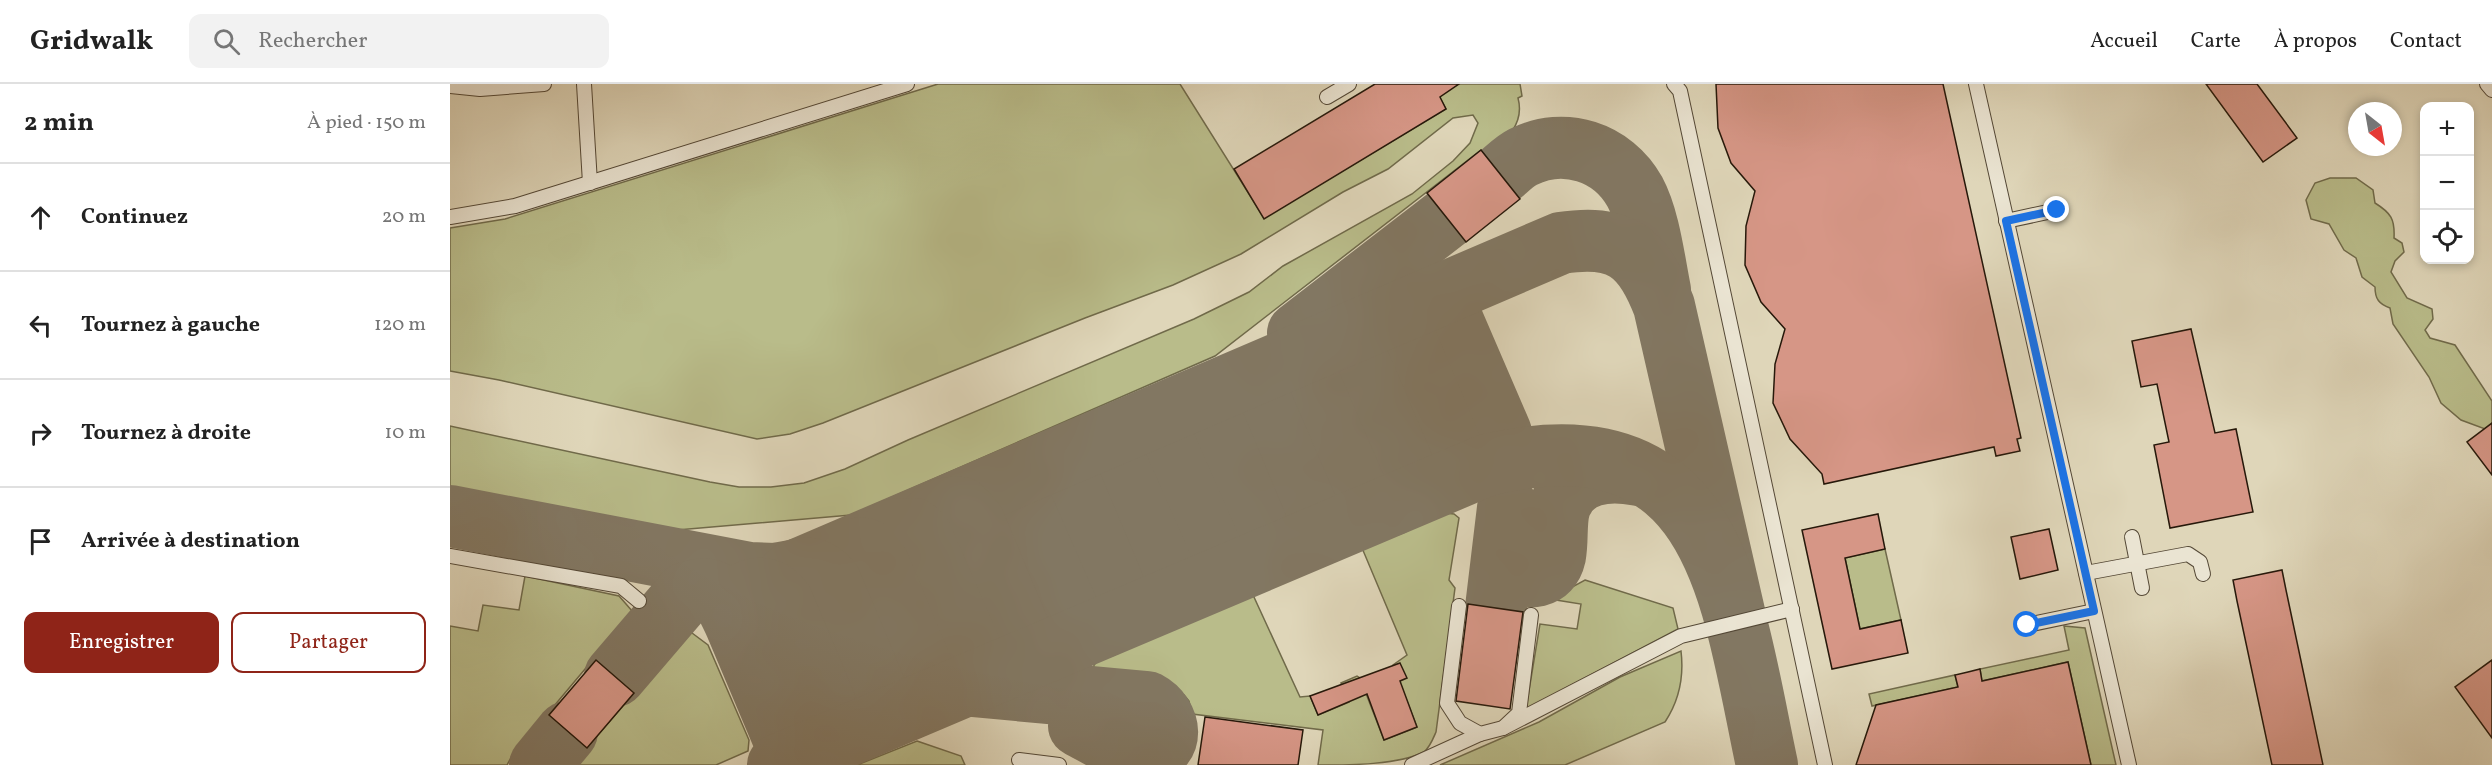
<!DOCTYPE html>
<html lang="fr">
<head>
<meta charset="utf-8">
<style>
	body { margin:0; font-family:Vollkorn,serif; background:#f2f2f2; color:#222 }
	.controls { position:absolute; right:18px; top:18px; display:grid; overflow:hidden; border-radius:12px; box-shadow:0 3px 9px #0003 }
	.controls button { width:54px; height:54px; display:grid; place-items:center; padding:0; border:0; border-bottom:2px solid #e0e0e0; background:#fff; color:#222; font:30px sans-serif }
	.compass { position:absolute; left:1898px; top:18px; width:54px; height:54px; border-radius:50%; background:#fff; box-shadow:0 3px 9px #0003; rotate:149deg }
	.stop { position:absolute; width:18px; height:18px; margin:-14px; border:4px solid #1a73e8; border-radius:50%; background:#fff }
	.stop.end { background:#1a73e8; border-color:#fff; box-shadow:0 2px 6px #0008 }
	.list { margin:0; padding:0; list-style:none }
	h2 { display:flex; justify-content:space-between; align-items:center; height:78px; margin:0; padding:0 24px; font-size:26px }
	h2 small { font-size:20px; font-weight:400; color:#767676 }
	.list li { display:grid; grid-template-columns:39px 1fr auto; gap:18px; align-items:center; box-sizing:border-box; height:108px; padding:0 24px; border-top:2px solid #e0e0e0 }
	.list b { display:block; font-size:22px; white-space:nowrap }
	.list em { font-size:20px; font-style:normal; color:#767676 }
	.actions { display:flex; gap:12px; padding:18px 24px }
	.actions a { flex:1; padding:14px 0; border:2px solid #8f2418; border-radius:12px; text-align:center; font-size:21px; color:#8f2418 }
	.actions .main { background:#8f2418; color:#fff }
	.icon { flex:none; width:33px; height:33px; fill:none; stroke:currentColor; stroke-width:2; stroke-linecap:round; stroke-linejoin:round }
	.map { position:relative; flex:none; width:2042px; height:681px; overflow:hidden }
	header { display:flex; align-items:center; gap:36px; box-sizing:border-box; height:84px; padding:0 30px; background:#fff; border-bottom:2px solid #e0e0e0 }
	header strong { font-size:28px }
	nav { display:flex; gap:33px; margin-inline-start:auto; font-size:21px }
	.search { width:420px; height:54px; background:#f2f2f2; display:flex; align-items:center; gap:15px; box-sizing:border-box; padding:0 21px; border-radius:12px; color:#767676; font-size:22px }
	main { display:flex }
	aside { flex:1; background:#fff }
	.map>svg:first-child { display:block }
	.green { fill:#b9bc8a; stroke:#706a4a; stroke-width:1.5 }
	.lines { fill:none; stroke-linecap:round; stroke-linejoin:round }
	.taxiway { stroke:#827762; stroke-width:62 }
	.building { fill:#d69686; stroke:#26180a; stroke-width:1.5 }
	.service-casing { stroke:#544836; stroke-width:16 }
	.service { stroke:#eae4d2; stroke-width:14 }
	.route { stroke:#1a73e8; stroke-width:8 }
</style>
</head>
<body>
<header>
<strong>Gridwalk</strong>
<div class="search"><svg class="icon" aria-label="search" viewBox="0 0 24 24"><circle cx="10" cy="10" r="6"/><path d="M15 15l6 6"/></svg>Rechercher</div>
<nav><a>Accueil</a><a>Carte</a><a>À propos</a><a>Contact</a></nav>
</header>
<main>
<aside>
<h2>2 min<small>À pied · 150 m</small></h2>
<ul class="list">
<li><svg class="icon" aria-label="ahead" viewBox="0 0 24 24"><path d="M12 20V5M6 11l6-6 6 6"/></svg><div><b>Continuez</b></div><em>20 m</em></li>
<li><svg class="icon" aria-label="left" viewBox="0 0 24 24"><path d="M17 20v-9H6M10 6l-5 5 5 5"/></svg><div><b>Tournez à gauche</b></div><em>120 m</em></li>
<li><svg class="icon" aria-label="right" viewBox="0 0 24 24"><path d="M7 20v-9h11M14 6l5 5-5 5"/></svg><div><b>Tournez à droite</b></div><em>10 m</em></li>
<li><svg class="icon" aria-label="arrive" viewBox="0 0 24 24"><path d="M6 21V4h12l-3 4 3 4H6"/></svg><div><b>Arrivée à destination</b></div></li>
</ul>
<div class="actions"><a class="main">Enregistrer</a><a>Partager</a></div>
</aside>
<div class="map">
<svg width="2042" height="681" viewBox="0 0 2042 681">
	<rect width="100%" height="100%" fill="#dfd6b9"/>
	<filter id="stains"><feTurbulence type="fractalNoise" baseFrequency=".00333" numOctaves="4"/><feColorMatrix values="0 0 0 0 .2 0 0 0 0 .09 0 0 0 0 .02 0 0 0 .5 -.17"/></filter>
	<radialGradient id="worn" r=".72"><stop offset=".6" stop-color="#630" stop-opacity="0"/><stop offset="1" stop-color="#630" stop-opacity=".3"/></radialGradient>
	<g class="green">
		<path d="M488 0H730L814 134 996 25 982 0H1070L1072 12 1068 14C1075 40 1056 57 1036 72L1031 66 765 272 401 431 227 446 0 404V342L260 398 289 403H321L354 399 395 385 458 356 744 235 799 208 833 182 962 110 1003 77 1020 59 1028 39 1023 31 1003 34 938 85 893 108 791 170 723 201 635 234 373 339 340 350 307 355 49 296 0 287V144L55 135Z"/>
		<path d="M1880 94H1906L1923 106 1925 119C1941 129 1945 135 1944 154L1952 159 1954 168 1945 177 1941 188 1957 214 1982 225 1983 235 1975 246 1980 254 2005 261 2042 317V340L2035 345 2011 336 1991 319 1979 293 1943 240 1940 224C1929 220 1925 215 1925 203L1912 193 1906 174 1894 166 1879 140 1861 135 1856 116 1865 99Z"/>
		<path d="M995 429 1004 430 1009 434 999 496 1005 504 986 648C983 655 980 663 974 668 949 681 899 681 868 681L873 646 742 630 739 617 734 611 653 599C646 594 643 590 644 581L651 573 803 511 850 613 860 612 868 631 899 618 891 599 907 592 910 594 934 656 967 643 943 581 957 571 912 464Z"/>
		<polygon points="1435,465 1451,536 1410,545 1395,474"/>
		<polygon points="75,492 169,512 183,528 62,672 57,681 0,681 0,542 28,547 33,521 69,526"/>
		<polygon points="1135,496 1223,524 1228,545 1076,625 1090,540 1127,545 1131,520 1100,515"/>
		<polygon points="1614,542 1635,544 1666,681 1641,681 1618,578 1532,597 1530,585 1619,566"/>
		<polygon points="238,546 258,561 299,656 298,667 266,681 122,681"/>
		<path d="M1231 567C1234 592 1229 617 1215 638L1115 681H990L1089 638 1170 593Z"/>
		<polygon points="1505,591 1508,603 1422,622 1419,610"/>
		<polygon points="467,657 511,672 515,681 407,681"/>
	</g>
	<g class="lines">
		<g class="taxiway">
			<path d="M1051 90C1058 84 1065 77 1073 73 1114 52 1163 68 1185 108 1199 134 1204 176 1210 206"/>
			<path d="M954 240 955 233C967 220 983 215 998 226L1051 349C1053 376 1031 391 1008 375"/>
			<polyline points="848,249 997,134"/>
			<path d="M906 261C909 242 927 239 943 241L955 254 1004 370C1006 394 987 411 964 398"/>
			<path d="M862 273C876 255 897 258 908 276L957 391C958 409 948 424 928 423"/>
			<path d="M811 299V294C824 281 838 276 855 287L908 410V419L901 436 884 444 870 439"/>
			<path d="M762 322 763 315C776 301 791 296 807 308L860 431 861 440 853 457 836 464 819 458"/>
			<path d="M718 333C728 322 737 322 751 323L763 337 811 452C813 470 803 484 784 484"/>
			<path d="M667 361C671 341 696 338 710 349L764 472V480L757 497C745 505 736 507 723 499"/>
			<path d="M618 383 619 376C631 362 647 358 662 369L716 492C716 516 698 533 675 520"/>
			<path d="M574 394C584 384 594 383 607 384L620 397 668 512C670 531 658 548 638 545"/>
			<path d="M522 425C526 404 551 398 567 410L621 533C621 557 602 574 579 560"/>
			<path d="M0 432 299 489 325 490 347 486 1111 159C1170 150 1193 167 1214 222L1286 537"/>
			<path d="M479 435C488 424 498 423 511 424L524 438 572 553C574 571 564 585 545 586"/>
			<path d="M427 466 428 459 443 446 464 445 471 451 524 573 525 582 518 599C506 606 496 608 483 601"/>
			<path d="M382 476C391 465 402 464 415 465L428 479 476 594C478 613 467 628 446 626"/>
			<path d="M332 505C336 479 367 478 381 499L429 614C431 637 413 654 390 643"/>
			<path d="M1046 524 1058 424 1055 476 1061 487C1078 496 1100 495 1105 472 1108 456 1105 437 1110 422 1122 388 1159 385 1188 391"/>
			<path d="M165 592 236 509C268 498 273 514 285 539V518C299 501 320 499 333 519L381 634C384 666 354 678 333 653L285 539"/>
			<path d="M522 602 697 618C722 631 727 668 693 669 676 670 645 650 629 642"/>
			<polyline points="90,681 117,648"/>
			<path d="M328 681 1037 381C1268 326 1281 512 1317 681"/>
		</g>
	</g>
	<g class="building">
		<polygon points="925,0 1009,0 990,13 996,25 814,135 784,85"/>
		<polygon points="1266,0 1493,0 1571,354 1567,355 1570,367 1546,372 1544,363 1374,400 1372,390 1340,355 1323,319 1325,280 1335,245 1311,218 1295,181 1296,142 1305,107 1281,79 1268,44"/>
		<polygon points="1756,0 1807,0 1847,54 1813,78"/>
		<polygon points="1031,66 1070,115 1016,158 977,109"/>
		<polygon points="1741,245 1765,349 1786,345 1803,428 1720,444 1704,361 1719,358 1707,300 1691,303 1682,257"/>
		<polygon points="2042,339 2042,391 2017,358"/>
		<polygon points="1428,430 1435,465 1395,474 1410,545 1451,536 1458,569 1382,585 1352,446"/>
		<polygon points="1599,445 1608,486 1570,495 1561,453"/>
		<polygon points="1832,486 1836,506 1873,681 1822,681 1787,517 1783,496"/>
		<polygon points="1018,520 1073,528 1060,625 1006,617"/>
		<polygon points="146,576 184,609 137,664 99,631"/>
		<polygon points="2042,576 2042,654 2005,603"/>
		<polygon points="1618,578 1641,681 1406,681 1426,621 1508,603 1505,591 1518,588 1530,585 1532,597"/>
		<polygon points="950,579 957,594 950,597 967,643 934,656 917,610 868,631 860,612"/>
		<polygon points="755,633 853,646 848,681 748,681"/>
	</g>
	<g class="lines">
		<g class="service-casing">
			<g id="service">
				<polyline points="134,0 140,99"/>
				<polyline points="1224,0 1230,7 1375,681"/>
				<polyline points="1526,0 1679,681"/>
				<polyline points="2037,0 2042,6"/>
				<polyline points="0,2 30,5 94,0"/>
				<polyline points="877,13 899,0"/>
				<polyline points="0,133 65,122 457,0"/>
				<polyline points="1556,137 1607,126"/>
				<polyline points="1682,453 1692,504"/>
				<polyline points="0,472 171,502 189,517"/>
				<polyline points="1636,489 1738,470 1750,478 1753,490"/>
				<polyline points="1009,522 997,619 1010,639 1030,650 1053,644 1069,629 1081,531"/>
				<polyline points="1577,541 1644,527"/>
				<polyline points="1053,644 1231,552 1342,525"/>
				<polyline points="569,676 609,681"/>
				<polyline points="962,681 1030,650"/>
			</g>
		</g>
		<use href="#service" class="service"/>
	</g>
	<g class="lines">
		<polyline class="route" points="1577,541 1644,527 1556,137 1607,126"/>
	</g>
	<rect width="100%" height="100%" filter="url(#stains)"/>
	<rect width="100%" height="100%" fill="url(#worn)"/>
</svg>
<div class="controls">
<button>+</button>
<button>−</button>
<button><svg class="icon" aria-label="locate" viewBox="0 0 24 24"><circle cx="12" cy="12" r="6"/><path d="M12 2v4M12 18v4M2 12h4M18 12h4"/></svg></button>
</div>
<svg class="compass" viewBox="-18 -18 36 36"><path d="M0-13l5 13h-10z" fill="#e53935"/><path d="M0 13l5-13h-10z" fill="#767676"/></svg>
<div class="stop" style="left:1577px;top:541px"></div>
<div class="stop end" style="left:1607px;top:126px"></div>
</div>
</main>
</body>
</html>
